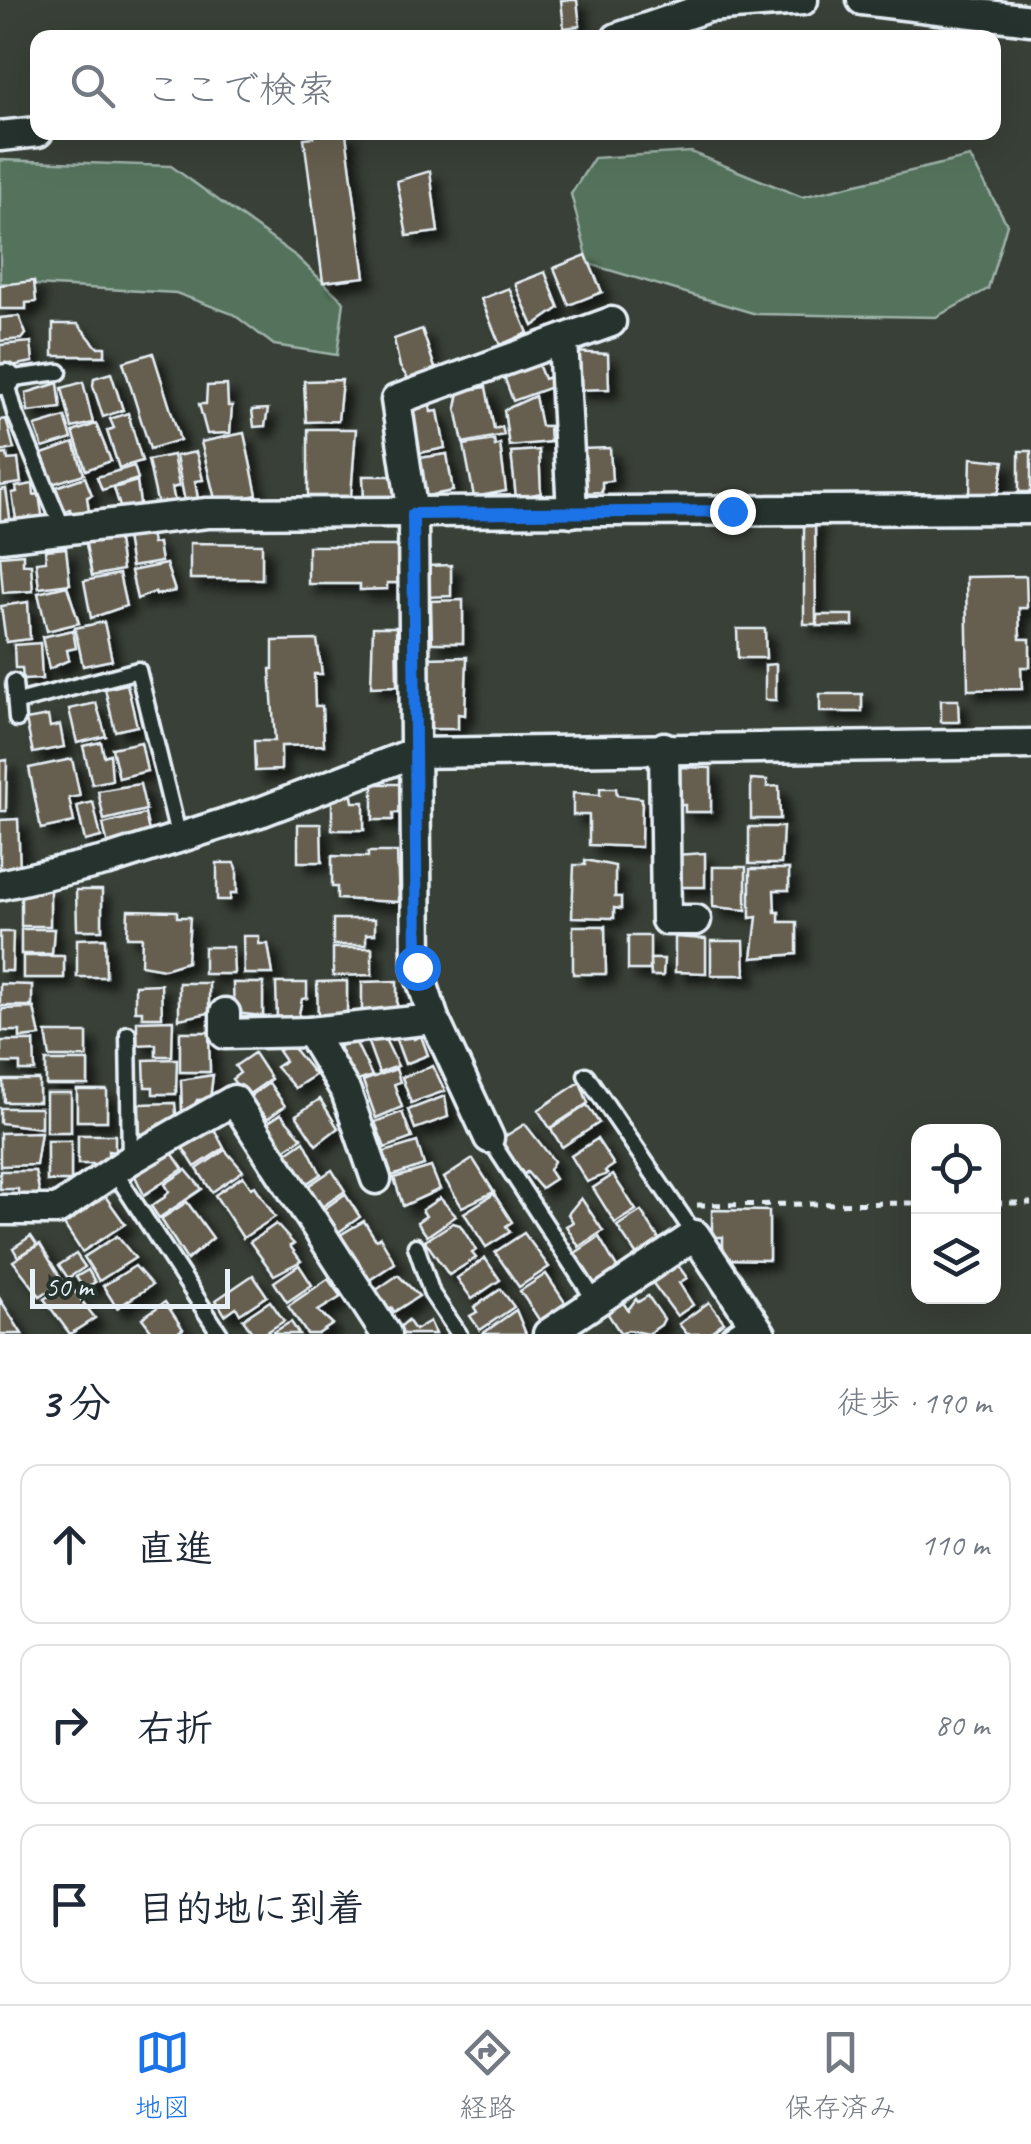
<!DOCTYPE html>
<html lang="ja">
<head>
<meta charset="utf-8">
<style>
	body { margin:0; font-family:Caveat,"Klee One",sans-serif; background:#f6f6f7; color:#1f2937 }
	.controls { position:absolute; right:30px; bottom:30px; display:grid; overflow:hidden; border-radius:20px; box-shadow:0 10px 40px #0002 }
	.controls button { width:90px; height:90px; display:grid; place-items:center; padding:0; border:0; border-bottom:2px solid #e0e1e3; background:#fff; color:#1f2937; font:50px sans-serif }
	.scale { position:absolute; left:30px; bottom:25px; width:200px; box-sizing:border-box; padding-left:10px; border:5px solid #e8f1f8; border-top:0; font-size:28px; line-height:35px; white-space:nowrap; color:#e8f1f8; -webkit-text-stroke:8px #26332d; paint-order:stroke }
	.stop { position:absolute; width:30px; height:30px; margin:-22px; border:8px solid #1a73e8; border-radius:50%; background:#fff }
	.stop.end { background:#1a73e8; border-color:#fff; box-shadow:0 2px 10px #0008 }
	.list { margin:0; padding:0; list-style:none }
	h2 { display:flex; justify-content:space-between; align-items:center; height:130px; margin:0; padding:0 40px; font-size:42px }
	h2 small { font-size:32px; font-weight:400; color:#747a83 }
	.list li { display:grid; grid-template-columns:65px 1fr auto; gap:30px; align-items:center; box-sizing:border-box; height:160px; margin:0 20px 20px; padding:0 20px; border:2px solid #e0e1e3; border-radius:20px }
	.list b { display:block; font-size:38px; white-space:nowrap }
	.list em { font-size:32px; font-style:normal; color:#747a83 }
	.icon { flex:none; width:55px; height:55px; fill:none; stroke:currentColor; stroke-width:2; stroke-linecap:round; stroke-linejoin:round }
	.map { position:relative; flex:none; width:1031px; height:1334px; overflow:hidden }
	.search { position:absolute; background:#fff; box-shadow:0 10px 40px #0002; left:30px; right:30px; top:30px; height:110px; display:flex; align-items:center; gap:25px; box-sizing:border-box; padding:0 35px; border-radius:20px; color:#747a83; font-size:38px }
	.sheet { height:670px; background:#fff }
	nav { display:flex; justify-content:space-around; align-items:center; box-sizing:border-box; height:140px; border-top:2px solid #e0e1e3; background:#fff; font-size:28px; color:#747a83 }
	nav a { display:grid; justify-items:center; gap:5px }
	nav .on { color:#1a73e8 }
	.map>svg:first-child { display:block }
	.green { fill:#55735b; stroke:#9eb2aa; stroke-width:2.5 }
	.building { fill:#665f4f; stroke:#e8f1f8; stroke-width:2.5; filter:url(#shadow) }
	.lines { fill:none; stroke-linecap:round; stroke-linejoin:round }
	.service-casing { stroke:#e8f1f8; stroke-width:21 }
	.minor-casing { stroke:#e8f1f8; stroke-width:35 }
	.path { stroke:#e8f1f8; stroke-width:5; stroke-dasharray:8 8; stroke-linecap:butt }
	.service { stroke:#26332d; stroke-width:14 }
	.minor { stroke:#26332d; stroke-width:28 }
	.route { stroke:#1a73e8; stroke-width:12 }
</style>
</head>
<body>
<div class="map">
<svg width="1031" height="1334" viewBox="0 0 1031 1334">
	<defs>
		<filter id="shadow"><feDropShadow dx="9" dy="9" stdDeviation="5" flood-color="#0009"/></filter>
	</defs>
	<rect width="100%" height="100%" fill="#394037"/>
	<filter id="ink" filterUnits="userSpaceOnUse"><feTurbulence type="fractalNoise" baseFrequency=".01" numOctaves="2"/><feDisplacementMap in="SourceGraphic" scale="20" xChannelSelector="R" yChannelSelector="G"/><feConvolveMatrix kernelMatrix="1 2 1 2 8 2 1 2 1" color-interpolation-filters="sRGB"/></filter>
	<g filter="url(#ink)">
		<g class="green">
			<polygon points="691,152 802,197 970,157 1007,224 988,289 936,317 756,314 589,264 571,194 594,158"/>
			<polygon points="0,160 171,166 297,257 344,302 337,355 274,345 233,314 176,293 0,283"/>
		</g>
		<g class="building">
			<polygon points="561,0 577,0 580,26 564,28"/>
			<polygon points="313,132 350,132 346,134 365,277 323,282 304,138 314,137"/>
			<polygon points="430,171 438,232 407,236 397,181"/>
			<polygon points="586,255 602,292 569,305 554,268"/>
			<polygon points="545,272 559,308 533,326 515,284"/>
			<polygon points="34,281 36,302 26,303 26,309 0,309 0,285"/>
			<polygon points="509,288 528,333 500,345 481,299"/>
			<polygon points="19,316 26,334 22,339 0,341 0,318"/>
			<polygon points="53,324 78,324 97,347 105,347 105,356 53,356"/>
			<polygon points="422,329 436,371 409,380 400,367 394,339"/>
			<polygon points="31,342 33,362 0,368 0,345"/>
			<polygon points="574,352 608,354 609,389 576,390"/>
			<polygon points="153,353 180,440 150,449 123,362"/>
			<polygon points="536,359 544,379 556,375 557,385 513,401 502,371"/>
			<polygon points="111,373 123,410 103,417 93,386 94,378"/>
			<polygon points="342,380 338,421 306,422 304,381"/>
			<polygon points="83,382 93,423 72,428 62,388"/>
			<polygon points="58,383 61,408 28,412 26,393"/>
			<polygon points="473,384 474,389 486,387 494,429 502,427 504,435 463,443 456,408 459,392"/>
			<polygon points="227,385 228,406 232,406 230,433 207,434 199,404 206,404 207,386"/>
			<polygon points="535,396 541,426 549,426 550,442 509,446 504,410"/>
			<polygon points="430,404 431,412 438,411 445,448 415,454 407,409"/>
			<polygon points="268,409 265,426 254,427 252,410"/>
			<polygon points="128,413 142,461 119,468 107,431 114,428 110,419"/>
			<polygon points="65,417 72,439 43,448 35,426"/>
			<polygon points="6,419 14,449 0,452 0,420"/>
			<polygon points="96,424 111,461 86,470 73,432"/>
			<polygon points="308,429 356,429 351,496 308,496"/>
			<polygon points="244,433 257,495 216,503 201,442"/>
			<polygon points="494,440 495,446 500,444 506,491 474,497 464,445"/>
			<polygon points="74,443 84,474 52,484 42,454"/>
			<polygon points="610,448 612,481 602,482 602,492 582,493 581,449"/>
			<polygon points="539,450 541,493 516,498 511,452"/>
			<rect x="1019" y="451" width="12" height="41"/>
			<polygon points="196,452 203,480 195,481 198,499 185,502 176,456"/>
			<polygon points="7,454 8,460 18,459 21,483 0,486 0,455"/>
			<polygon points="447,454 453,491 426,496 419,458"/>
			<polygon points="173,455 179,486 172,488 175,502 158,506 148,460"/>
			<polygon points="971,458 1004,461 998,495 970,495"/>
			<polygon points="134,466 138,479 102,490 97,477"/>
			<polygon points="363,476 394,476 394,500 364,500"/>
			<polygon points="85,477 92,495 87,497 89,512 73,518 70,509 64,512 56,487"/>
			<polygon points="137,481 140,504 121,510 114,488"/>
			<polygon points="33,484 34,495 39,494 43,521 17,526 12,493 17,492 16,487"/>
			<polygon points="6,489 11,525 0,527 0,490"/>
			<polygon points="804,519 815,519 816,624 804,624"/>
			<polygon points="117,533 122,570 92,576 85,539"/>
			<polygon points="150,533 152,544 158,543 161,562 131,567 126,537"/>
			<polygon points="190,543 262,544 262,579 190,579"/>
			<polygon points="308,546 398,546 398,583 387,583 387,589 360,590 360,584 308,584"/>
			<polygon points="66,548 70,584 39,588 36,562 46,561 45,550"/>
			<polygon points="23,554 23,564 31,564 33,591 3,593 0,556"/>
			<polygon points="166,564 175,591 156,595 155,592 137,599 131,571"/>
			<polygon points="451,565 451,596 427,597 427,566"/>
			<polygon points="119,574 126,606 91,618 84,581"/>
			<polygon points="1026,576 1027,608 1019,608 1020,639 1030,639 1030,667 1021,667 1022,689 968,690 966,577"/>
			<polygon points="67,586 79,623 47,631 38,593"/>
			<polygon points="463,600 463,643 432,643 431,601"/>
			<polygon points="28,602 30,639 6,642 1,606"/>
			<rect x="817" y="615" width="36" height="11"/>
			<polygon points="104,622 112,660 83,666 75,628"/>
			<polygon points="373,627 396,627 397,686 371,687"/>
			<polygon points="737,629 765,629 766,658 738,658"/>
			<polygon points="73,630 76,648 67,650 69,660 49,669 42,637"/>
			<polygon points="317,640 322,674 314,674 315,706 322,706 324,745 281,746 281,770 255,771 254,741 275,741 270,669 273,669 273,641"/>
			<polygon points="40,643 42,679 23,680 22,668 15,668 14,645"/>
			<polygon points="467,657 465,715 458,714 458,729 427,729 426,658"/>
			<polygon points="776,664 776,700 765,700 765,665"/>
			<polygon points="127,684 137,726 115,731 105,689"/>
			<rect x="820" y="694" width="42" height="18"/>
			<polygon points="941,700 958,700 959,722 941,722"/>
			<polygon points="96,703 106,736 77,743 69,709"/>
			<polygon points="48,716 50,727 60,725 64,747 33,753 26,720"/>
			<polygon points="101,742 104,756 110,754 112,780 92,784 83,746"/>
			<polygon points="141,742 147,771 119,778 112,748"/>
			<polygon points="72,759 80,796 69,798 74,822 41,829 29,768"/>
			<polygon points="7,760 6,811 0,811 0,761"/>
			<polygon points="680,767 711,768 711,812 685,812 685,805 677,805"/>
			<polygon points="751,779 767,780 767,787 779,786 780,819 751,819"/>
			<polygon points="140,784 146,810 104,820 98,791"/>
			<polygon points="373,784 404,784 404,813 393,813 393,820 373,820"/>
			<polygon points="600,788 616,788 617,795 642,798 641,847 589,845 589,815 573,815 573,793 600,795"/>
			<polygon points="332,795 352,796 353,802 364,802 364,830 332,830"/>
			<polygon points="93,802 101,837 85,841 77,806"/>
			<polygon points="145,814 150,836 108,846 103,824"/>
			<polygon points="18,819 20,870 0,871 0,820"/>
			<polygon points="298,824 321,824 322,862 298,862"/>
			<polygon points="749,827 783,827 781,864 749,864"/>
			<polygon points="368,852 397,852 399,902 337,899 337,887 332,887 332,856 368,857"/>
			<polygon points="705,853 705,887 675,887 675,855"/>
			<polygon points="585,860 615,866 615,897 621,897 621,909 614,908 614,918 572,917 574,865 585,865"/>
			<polygon points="217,863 235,863 237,868 237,893 231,893 230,900 217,900"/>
			<polygon points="713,867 746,867 746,910 713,907"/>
			<polygon points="750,869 789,869 789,890 774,890 775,912 779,912 779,922 797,922 797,954 752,958 757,917 750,918"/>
			<polygon points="28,888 50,888 50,926 21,926 21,893 28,893"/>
			<polygon points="76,890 102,890 102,930 77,930"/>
			<polygon points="128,910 177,911 177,917 190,917 187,962 164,969 141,965 142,937 127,937"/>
			<polygon points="333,919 375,919 375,934 366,934 366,945 333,945"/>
			<polygon points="573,926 605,926 606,974 573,974"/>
			<polygon points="21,929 54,929 52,954 21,954"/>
			<polygon points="0,932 13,932 12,971 0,971"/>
			<polygon points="243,936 259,936 259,944 268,944 273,974 244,974"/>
			<rect x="628" y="936" width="22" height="34"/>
			<polygon points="675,937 706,939 706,973 675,972"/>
			<polygon points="105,938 106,977 77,977 77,939"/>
			<polygon points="711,941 744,941 745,975 711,975"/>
			<polygon points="204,947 233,947 234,974 204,974"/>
			<polygon points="333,948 372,948 372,975 333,976"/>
			<rect x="23" y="956" width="41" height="22"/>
			<polygon points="650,959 664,959 663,976 651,976"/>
			<polygon points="347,981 347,1014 318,1018 317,982"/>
			<polygon points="397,981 397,1010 362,1011 362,982"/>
			<polygon points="179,983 209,983 209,1013 179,1019"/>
			<polygon points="233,983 263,983 263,1016 234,1013"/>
			<polygon points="276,983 307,983 307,998 302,999 298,1019 277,1019"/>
			<polygon points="0,984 32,985 32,1006 0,1006"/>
			<polygon points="161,984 162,1017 142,1017 142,1011 135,1011 135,985"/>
			<polygon points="34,1008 40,1036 20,1038 20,1031 2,1031 2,1009"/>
			<polygon points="173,1020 172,1056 156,1056 156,1044 137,1045 137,1021"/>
			<polygon points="410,1029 414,1039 421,1036 428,1055 405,1064 394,1034"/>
			<polygon points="180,1032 209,1032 210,1072 180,1072"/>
			<polygon points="46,1033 87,1033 87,1057 50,1057"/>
			<polygon points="383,1035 398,1066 379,1073 367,1040"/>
			<polygon points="1,1041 34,1041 35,1071 20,1071 20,1063 1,1063"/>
			<polygon points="355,1041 372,1076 352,1083 339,1046"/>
			<polygon points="290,1044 315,1075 295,1088 276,1067 285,1061 278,1051"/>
			<polygon points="254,1053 271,1079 242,1099 233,1086 236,1084 232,1079 240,1073 235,1066"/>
			<polygon points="177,1059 176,1094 153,1094 153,1087 145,1087 144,1060"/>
			<rect x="46" y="1061" width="42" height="24"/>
			<polygon points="433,1066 445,1091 411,1103 402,1077"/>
			<polygon points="396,1069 400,1082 394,1084 402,1107 376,1118 363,1081"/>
			<polygon points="213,1075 210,1099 197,1100 192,1111 182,1112 181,1080"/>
			<polygon points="3,1080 39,1080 39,1102 4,1102"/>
			<polygon points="580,1082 588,1103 550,1128 538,1110"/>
			<polygon points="269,1083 285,1106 267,1119 263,1113 257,1117 246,1099"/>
			<rect x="77" y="1090" width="30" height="31"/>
			<rect x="46" y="1093" width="25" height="39"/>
			<polygon points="445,1096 448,1117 415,1129 408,1110"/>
			<polygon points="320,1099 338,1128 316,1145 296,1115"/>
			<polygon points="175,1103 177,1123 155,1128 155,1135 140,1135 139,1104"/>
			<polygon points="587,1105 599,1123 562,1147 551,1129"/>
			<polygon points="0,1108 41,1108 41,1128 0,1123"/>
			<polygon points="402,1112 412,1138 385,1148 375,1122"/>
			<polygon points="281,1114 302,1138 279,1153 261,1127"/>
			<polygon points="525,1124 554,1161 549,1170 555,1179 541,1188 527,1172 521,1176 496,1142"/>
			<polygon points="212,1125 224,1148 195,1167 181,1145"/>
			<polygon points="41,1132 36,1165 0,1166 0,1133"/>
			<polygon points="78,1135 115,1135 115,1152 108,1151 108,1164 78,1164"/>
			<polygon points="597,1139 614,1165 605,1171 607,1174 587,1182 571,1156"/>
			<rect x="47" y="1141" width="24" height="40"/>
			<polygon points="304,1141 321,1174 301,1187 281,1157"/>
			<polygon points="417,1142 424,1165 386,1178 378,1154"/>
			<polygon points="170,1150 183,1169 144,1195 135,1176"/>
			<polygon points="225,1150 243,1171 212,1192 197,1169"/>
			<polygon points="473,1159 494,1192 462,1207 444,1178"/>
			<polygon points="431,1167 440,1189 403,1206 394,1178"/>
			<polygon points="186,1170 202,1189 159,1218 151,1206 165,1197 169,1191 165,1184"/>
			<polygon points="332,1170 345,1191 316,1211 302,1190"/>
			<polygon points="0,1171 35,1171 41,1199 19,1199 18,1189 0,1189"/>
			<polygon points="613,1175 636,1210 615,1223 593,1188"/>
			<polygon points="243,1176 251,1188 255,1186 275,1217 243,1238 215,1195"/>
			<polygon points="345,1194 360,1217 333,1236 321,1219 328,1215 324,1209"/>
			<polygon points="494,1194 512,1222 506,1226 510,1232 486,1247 464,1213"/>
			<polygon points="105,1196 125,1224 82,1252 63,1223"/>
			<polygon points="440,1198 456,1216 427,1236 417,1222 426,1216 422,1210"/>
			<polygon points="581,1198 603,1231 579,1247 566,1226 573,1222 568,1214"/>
			<polygon points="187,1202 213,1238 187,1260 161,1219"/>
			<polygon points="712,1210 769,1211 769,1260 723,1259 723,1237 712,1237"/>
			<polygon points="641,1211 661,1242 638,1257 617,1226"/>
			<polygon points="364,1221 376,1240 380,1237 395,1263 365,1283 335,1238"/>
			<polygon points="453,1223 460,1225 476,1250 472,1253 476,1258 449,1275 425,1241"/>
			<polygon points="276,1224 294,1244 290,1246 301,1261 274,1275 250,1242"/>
			<polygon points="524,1233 549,1267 519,1287 495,1252"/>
			<polygon points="31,1236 37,1245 18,1257 13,1248"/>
			<polygon points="117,1236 135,1258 99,1281 84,1257"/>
			<polygon points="599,1237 619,1271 594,1287 572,1255"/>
			<polygon points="40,1244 63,1282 40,1296 13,1261"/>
			<polygon points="76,1254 85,1267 68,1278 59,1265"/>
			<polygon points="485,1258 500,1280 472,1299 457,1278"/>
			<polygon points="677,1264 687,1278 679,1283 693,1305 677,1316 652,1282"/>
			<polygon points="299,1265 312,1285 287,1302 274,1282"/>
			<polygon points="135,1266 152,1285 117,1308 103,1286"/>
			<polygon points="88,1270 95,1282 84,1289 76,1277"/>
			<polygon points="546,1274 568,1307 542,1324 520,1291"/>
			<polygon points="253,1275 267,1296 240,1314 236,1307 225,1315 216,1300"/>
			<polygon points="398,1275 419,1296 394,1312 392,1308 384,1313 372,1293"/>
			<polygon points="328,1279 341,1297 318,1311 333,1324 318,1334 307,1334 288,1306"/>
			<polygon points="68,1283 95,1318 70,1334 44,1299"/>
			<polygon points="501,1289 514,1307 480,1330 470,1316 477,1312 474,1307"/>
			<polygon points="648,1296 664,1319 661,1325 648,1334 628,1330 621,1334 604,1308 620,1298 628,1310 636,1299 638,1302"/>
			<polygon points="0,1299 22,1334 0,1334"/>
			<polygon points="270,1301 284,1321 264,1334 253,1334 243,1319"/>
			<polygon points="165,1302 183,1329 175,1334 154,1334 142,1318"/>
			<polygon points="709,1302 724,1322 708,1334 687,1334 679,1324"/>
			<polygon points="516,1310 526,1334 482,1334"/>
			<polygon points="408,1320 415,1330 430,1321 435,1334 392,1334"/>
			<polygon points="291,1322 299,1334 271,1334 287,1324"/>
		</g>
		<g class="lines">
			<g class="service-casing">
				<g id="service">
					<polyline points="59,372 6,379 15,413 63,529"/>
					<polyline points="14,682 17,719"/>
					<polyline points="18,702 138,670 179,838"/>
					<polyline points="128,1034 130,1159"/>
					<polyline points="586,1075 695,1235"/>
					<polyline points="489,1138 596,1302"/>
					<polyline points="114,1171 220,1334"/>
					<polyline points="416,1246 432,1294 459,1334"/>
					<polyline points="729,1334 751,1319"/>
				</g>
			</g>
			<g class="minor-casing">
				<g id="minor">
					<polyline points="862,0 1031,20"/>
					<polyline points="617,38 708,7 803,0"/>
					<polyline points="0,136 38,132"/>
					<polyline points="563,340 572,512"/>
					<polyline points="0,380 6,379"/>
					<polyline points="0,537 207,513 1031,509"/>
					<polyline points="664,747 666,920 696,920"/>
					<polyline points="0,885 109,860 263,811 413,753 1031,744"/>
					<polyline points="225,1013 225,1034 310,1032 346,1092 376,1179"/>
					<polyline points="310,1032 434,1019"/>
					<polyline points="489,1138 434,1019 417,967 413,515 396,400 611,322"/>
					<polyline points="0,1210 57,1210 130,1160 234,1100 386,1334"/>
					<polyline points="548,1334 695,1235 761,1334"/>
				</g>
			</g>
			<g class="path">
				<polyline points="994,1203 1031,1203"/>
				<polyline points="697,1205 918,1203"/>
			</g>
			<use href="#service" class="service"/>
			<use href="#minor" class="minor"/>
		</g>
	</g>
	<g class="lines" filter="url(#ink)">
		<polyline class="route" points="417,967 413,514 732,511"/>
	</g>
</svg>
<div class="controls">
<button><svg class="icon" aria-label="locate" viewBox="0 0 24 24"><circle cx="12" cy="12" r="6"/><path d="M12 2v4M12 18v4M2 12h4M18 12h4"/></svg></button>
<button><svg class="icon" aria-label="layers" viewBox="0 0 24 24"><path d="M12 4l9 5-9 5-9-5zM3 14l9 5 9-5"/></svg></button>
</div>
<div class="scale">50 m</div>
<div class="stop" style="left:417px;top:967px"></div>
<div class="stop end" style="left:732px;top:511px"></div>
<div class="search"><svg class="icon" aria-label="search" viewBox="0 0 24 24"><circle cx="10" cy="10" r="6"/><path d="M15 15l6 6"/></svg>ここで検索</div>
</div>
<section class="sheet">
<h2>3 分<small>徒歩 · 190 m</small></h2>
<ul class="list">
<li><svg class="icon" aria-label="ahead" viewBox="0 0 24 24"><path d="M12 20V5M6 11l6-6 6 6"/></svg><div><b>直進</b></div><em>110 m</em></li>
<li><svg class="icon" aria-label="right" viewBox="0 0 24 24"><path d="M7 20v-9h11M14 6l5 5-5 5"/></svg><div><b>右折</b></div><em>80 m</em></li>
<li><svg class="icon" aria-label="arrive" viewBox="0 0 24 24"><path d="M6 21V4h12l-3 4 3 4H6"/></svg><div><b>目的地に到着</b></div></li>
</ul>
</section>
<nav>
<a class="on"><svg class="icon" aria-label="map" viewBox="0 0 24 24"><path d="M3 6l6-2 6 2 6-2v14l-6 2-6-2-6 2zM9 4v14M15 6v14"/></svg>地図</a>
<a><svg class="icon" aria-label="directions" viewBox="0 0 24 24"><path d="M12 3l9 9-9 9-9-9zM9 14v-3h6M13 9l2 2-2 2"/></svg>経路</a>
<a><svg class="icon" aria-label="saved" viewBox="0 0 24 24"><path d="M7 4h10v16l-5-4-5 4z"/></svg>保存済み</a>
</nav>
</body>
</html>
